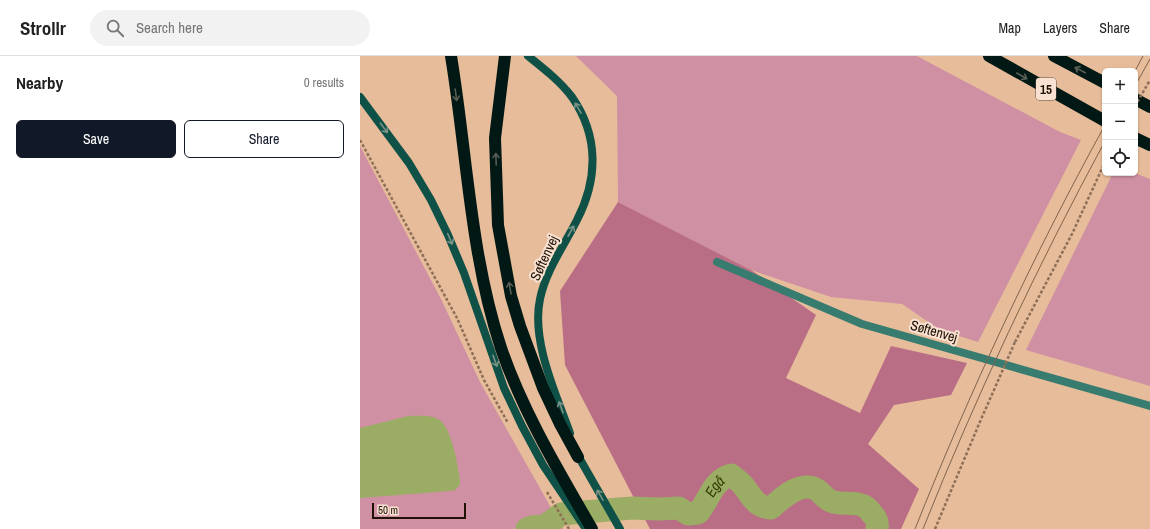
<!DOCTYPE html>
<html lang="en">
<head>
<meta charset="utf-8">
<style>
	body { margin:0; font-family:"Archivo Narrow",sans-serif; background:#f2f2f2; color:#222 }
	.controls { position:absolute; right:12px; top:12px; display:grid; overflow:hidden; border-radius:6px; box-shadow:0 1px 3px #0004 }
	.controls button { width:36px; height:36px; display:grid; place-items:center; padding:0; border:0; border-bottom:1px solid #e0e0e0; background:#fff; color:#222; font:20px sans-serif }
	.scale { position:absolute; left:12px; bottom:10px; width:94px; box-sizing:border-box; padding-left:4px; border:2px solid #201105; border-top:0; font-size:11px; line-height:14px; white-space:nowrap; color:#201105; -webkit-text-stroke:3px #f8e1d0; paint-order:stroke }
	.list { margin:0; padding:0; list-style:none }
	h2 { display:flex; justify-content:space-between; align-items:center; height:52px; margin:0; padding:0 16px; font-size:17px }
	h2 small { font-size:13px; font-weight:400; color:#767676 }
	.actions { display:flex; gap:8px; padding:12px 16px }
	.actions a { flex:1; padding:9px 0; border:1px solid #111827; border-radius:6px; text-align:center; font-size:14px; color:#111827 }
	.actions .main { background:#111827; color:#fff }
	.icon { flex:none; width:22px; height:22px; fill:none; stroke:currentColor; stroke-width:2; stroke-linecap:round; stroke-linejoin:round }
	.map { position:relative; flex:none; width:790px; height:473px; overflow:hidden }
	header { display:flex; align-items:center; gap:24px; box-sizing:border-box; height:56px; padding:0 20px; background:#fff; border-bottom:1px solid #e0e0e0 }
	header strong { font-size:19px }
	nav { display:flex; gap:22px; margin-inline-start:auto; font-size:14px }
	.search { width:280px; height:36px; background:#f2f2f2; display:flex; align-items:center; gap:10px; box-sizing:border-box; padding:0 14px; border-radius:22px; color:#767676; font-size:15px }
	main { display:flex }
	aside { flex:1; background:#fff }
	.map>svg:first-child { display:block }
	.green { fill:#cf90a3 }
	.forest { fill:#b96e86 }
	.water { fill:#9bad64 }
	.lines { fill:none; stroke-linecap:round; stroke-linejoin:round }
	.river { stroke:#9bad64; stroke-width:23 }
	.path { stroke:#8e6f57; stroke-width:2.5; stroke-dasharray:3 2; stroke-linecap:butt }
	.street { stroke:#387c70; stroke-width:8 }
	.secondary { stroke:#105147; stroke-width:8 }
	.highway { stroke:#021814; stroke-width:12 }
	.tram { stroke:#7f634c; stroke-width:1 }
	.path-bridge { stroke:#8e6f57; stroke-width:2.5; stroke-dasharray:3 2; stroke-linecap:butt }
	.oneway { stroke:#585e56 }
	.oneway2 { stroke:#789285 }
	.labels { text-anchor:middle; stroke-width:4; stroke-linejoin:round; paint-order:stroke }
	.shield { fill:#f8e1d0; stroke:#614f42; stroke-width:1 }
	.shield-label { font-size:13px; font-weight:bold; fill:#201105 }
	.street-label { font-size:14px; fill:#201105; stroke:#f8e1d0 }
	.water-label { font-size:15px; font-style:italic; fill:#323c02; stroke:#f8e1d0 }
</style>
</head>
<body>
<header>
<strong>Strollr</strong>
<div class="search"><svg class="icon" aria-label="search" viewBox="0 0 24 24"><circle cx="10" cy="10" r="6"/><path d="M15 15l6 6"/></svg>Search here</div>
<nav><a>Map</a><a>Layers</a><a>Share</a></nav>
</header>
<main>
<aside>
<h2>Nearby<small>0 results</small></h2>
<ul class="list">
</ul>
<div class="actions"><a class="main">Save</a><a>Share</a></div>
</aside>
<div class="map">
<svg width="790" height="473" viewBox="0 0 790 473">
	<rect width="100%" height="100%" fill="#e7bc9a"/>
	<g class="green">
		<polygon points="216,0 557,0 700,76 721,84 618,286 580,274 542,248 471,241 391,214 258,146 257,40"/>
		<polygon points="0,90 81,243 120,326 203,473 165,473 163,470 153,473 0,473"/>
		<polygon points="753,117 775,117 790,123 790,330 666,294"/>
	</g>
	<polygon class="forest" points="258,146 391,214 456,259 426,322 500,357 531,290 607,307 591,339 534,349 508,388 559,433 541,473 290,473 205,309 200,235"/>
	<path class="water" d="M48 360C57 360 67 359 76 362 92 368 97 408 100 424V428L98 431 95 434 90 435 0 442V372Z"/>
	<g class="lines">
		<path class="river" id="s1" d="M167 473 171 471 185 470 201 458 272 452 299 453 319 452 328 458 338 457C349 445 352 424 371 419 374 422 378 424 381 427 391 438 394 451 411 452 420 444 434 430 448 431 461 432 461 441 471 445 482 450 497 444 507 452 509 453 511 457 513 459 517 463 518 467 517 473"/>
		<g class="path">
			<polyline points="0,84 86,242 97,262 124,324 148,367"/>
			<polyline points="655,286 712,178 745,106"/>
			<polyline points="187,436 209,473"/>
		</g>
		<polyline class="street" points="357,206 502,268 790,350"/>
		<g class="secondary">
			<path d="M168 0C183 12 200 25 212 41 239 80 238 123 217 164 204 190 186 214 180 243 171 285 196 338 210 377"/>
			<polyline points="0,41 49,107 71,144 88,179 104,217 144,332 162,370 183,409 226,473"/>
			<polyline points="217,398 260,473"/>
		</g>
		<g class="highway">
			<path d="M91 0C107 97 110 198 141 292 163 356 198 414 232 473"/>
			<polyline points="145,0 135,82 138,169 151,240 160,270 183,332 200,368 218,401"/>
			<polyline points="629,0 745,65"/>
			<polyline points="694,0 745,27"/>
			<polyline points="775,43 790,51"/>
			<polyline points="775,82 790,89"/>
		</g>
		<g class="tram">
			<polyline points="775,15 783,0"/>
			<polyline points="775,30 790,3"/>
			<path d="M555 473C610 335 673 200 745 69"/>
			<path d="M563 473C616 340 677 211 745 85"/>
		</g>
		<g class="path-bridge">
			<polyline points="775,50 790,24"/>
			<polyline points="575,473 619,368 655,286"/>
		</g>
	</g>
	<defs><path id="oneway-shaft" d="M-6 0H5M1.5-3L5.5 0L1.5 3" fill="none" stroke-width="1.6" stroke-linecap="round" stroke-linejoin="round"/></defs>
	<g class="oneway">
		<use href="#oneway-shaft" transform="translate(720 14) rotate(-152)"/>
		<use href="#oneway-shaft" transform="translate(662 20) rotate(30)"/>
		<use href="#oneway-shaft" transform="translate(96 39) rotate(82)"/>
		<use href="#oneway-shaft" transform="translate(136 103) rotate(-92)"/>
		<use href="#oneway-shaft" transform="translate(150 232) rotate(-100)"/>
	</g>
	<g class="oneway2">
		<use href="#oneway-shaft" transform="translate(218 52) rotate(-120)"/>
		<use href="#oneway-shaft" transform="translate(24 72) rotate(53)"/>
		<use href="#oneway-shaft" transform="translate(211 175) rotate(-61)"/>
		<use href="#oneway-shaft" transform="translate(90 183) rotate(67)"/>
		<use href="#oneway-shaft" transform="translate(135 305) rotate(70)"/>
		<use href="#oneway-shaft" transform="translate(201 351) rotate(-109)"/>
		<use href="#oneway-shaft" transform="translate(240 439) rotate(-120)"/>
	</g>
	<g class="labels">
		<rect class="shield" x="676" y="22" width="20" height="22" rx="3"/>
		<g class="shield-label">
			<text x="686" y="38">15</text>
		</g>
		<g class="street-label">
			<text transform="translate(184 202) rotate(-65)" y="5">Søftenvej</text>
			<text transform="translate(574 275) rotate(16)" y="5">Søftenvej</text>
		</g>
		<g class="water-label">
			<text dy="5" stroke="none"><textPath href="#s1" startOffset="209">Egå</textPath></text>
		</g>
	</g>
</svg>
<div class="controls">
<button>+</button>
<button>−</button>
<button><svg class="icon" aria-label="locate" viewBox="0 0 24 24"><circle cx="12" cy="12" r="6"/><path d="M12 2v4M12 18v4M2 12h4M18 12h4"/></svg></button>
</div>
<div class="scale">50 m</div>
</div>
</main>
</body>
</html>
